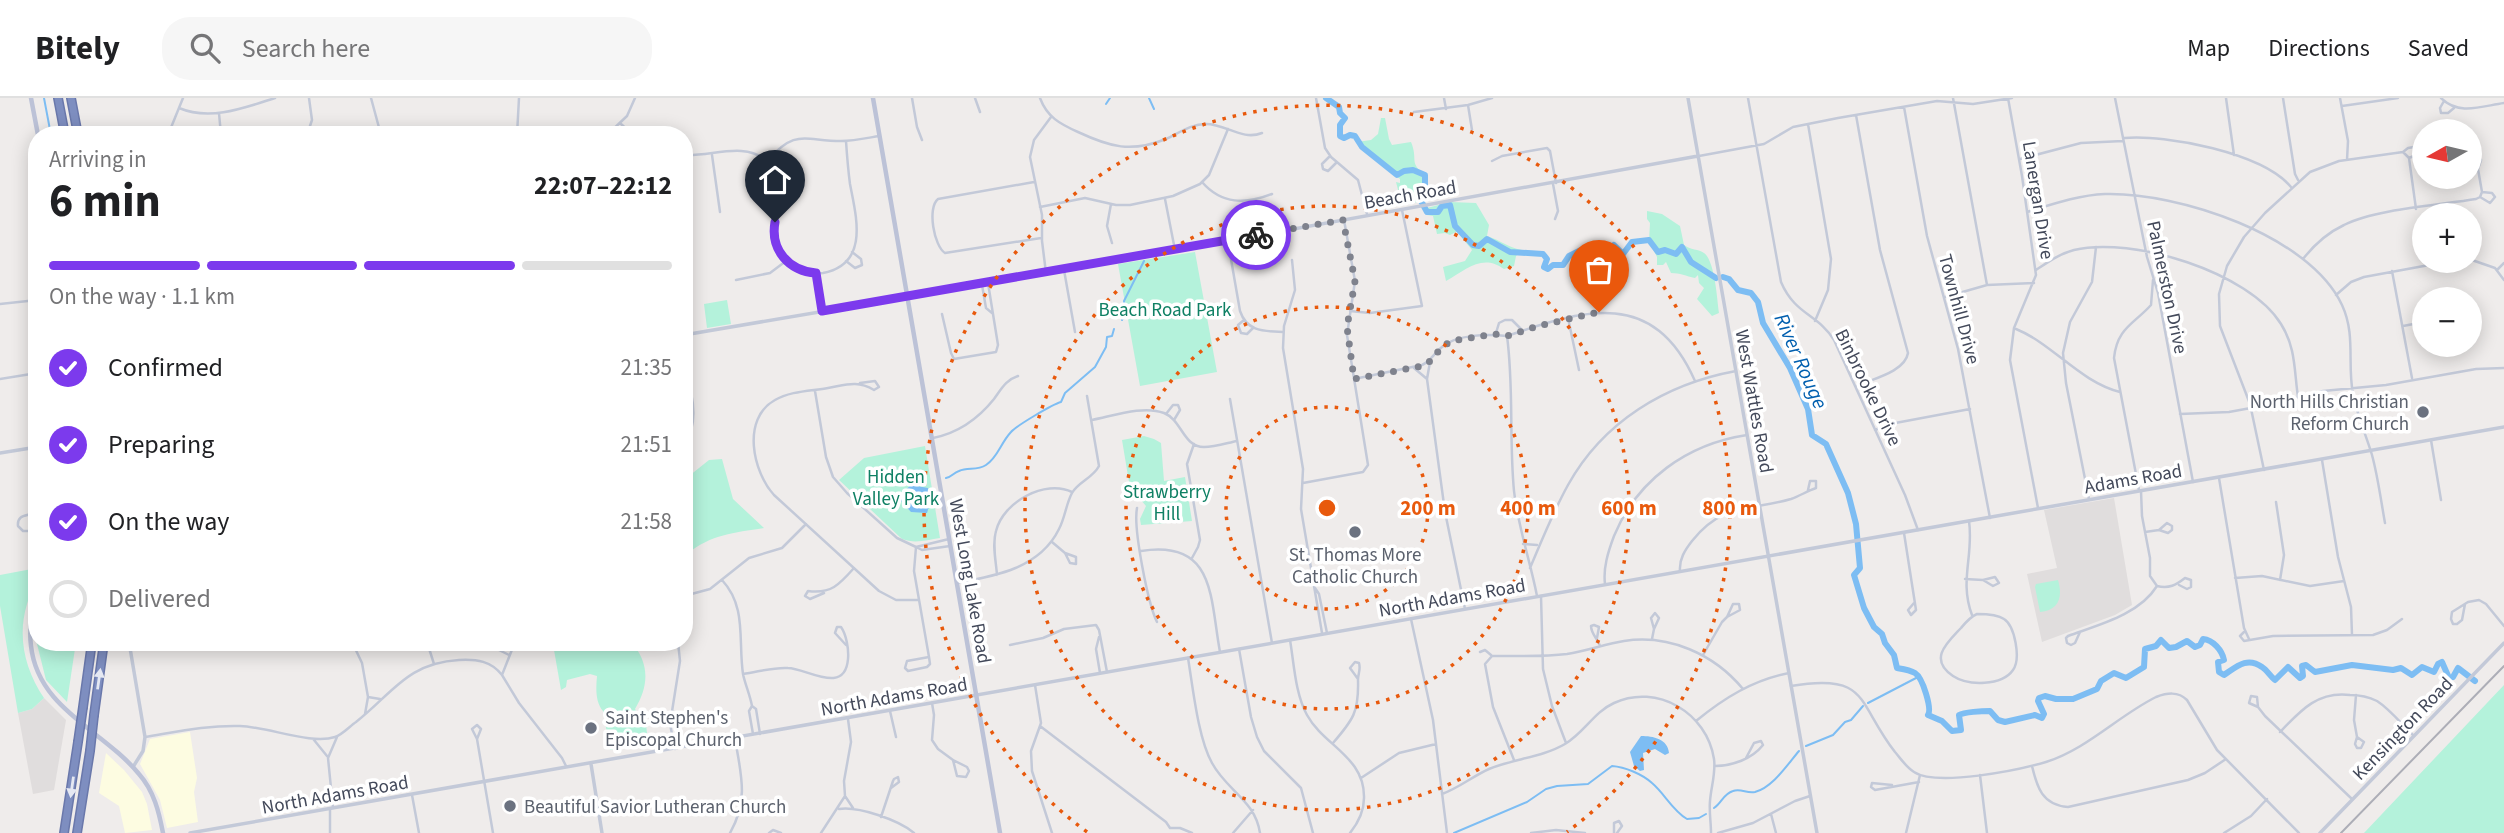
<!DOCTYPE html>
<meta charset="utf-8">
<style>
body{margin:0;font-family:"Source Sans 3",sans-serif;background:#f6f6f6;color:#202124;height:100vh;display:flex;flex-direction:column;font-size:26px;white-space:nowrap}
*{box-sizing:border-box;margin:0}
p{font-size:23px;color:#757577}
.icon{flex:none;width:38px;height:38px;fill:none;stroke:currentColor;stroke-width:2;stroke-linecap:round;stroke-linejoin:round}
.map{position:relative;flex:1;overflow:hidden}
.details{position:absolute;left:28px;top:28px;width:665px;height:525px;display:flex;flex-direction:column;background:#fff;border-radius:28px;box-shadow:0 4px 18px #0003}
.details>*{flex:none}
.needle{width:46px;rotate:262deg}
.controls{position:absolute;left:2412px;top:21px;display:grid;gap:14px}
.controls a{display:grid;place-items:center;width:70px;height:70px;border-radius:50%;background:#fff;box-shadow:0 4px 18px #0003;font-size:35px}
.pin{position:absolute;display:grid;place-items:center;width:60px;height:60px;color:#fff;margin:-72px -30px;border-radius:50% 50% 50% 0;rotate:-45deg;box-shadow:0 0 7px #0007}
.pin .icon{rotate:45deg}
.courier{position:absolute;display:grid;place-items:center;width:70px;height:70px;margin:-35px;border:5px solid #7c3aed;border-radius:50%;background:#fff;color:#222;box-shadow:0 2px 9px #0007}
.headline em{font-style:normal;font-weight:700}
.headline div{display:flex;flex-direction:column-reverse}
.headline{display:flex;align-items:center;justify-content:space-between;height:119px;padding:0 21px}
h1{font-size:46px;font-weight:700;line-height:52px}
.bar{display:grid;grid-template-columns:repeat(4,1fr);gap:10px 7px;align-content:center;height:84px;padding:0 21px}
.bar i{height:9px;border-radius:5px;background:#e0e0e0}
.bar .on{background:#7c3aed}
.bar p{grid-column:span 4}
ol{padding:0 21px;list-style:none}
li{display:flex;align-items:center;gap:21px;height:77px}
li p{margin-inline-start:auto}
li .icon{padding:7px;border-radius:50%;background:#7c3aed;color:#fff;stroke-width:4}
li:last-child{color:#757577}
li i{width:38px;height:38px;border:4px solid #e0e0e0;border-radius:50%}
header{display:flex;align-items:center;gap:42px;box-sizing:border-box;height:98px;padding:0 35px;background:#fff;border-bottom:2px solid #e0e0e0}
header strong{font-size:33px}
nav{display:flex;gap:38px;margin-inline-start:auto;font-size:24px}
.search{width:490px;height:63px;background:#f6f6f6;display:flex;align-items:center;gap:18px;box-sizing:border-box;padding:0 24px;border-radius:28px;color:#757577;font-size:26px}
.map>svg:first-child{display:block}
</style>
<header>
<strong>Bitely</strong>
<div class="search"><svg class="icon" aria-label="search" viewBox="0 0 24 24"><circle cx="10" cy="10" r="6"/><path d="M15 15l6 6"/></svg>Search here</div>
<nav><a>Map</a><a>Directions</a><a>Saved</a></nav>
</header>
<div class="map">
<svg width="2504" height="735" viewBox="0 0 2504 735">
<rect width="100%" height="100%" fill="#efeceb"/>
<!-- commercial -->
<path fill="#fdfce1" d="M190,634L197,680L194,694L198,724L167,730L160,702L140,666L150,641Z
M106,655L124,672L142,694L147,706L152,732L125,735L119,708L99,695Z"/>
<!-- education -->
<path fill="#e0dddd" d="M2114,400L2132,507L2115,517L2042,544L2027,476L2057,470L2044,412Z
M44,600L66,622L54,692L33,696L18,615L32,611Z"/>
<!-- green -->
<path fill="#b4f2db" d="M1381,20H1385L1389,41L1392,47L1411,44C1419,63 1407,65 1428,78L1426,88H1430L1433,101L1402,107L1396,84L1400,85V81L1359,49L1357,44L1371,42L1378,36Z
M1450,104L1476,105L1489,127L1487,138C1500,142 1509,150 1522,152L1516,158L1514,168L1504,171C1482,155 1466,172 1446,183L1443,169L1465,163L1472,152L1459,136L1460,132L1450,137L1445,135L1437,136L1433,118L1427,117L1423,111Z
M1647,113L1662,116L1680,128L1684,147C1690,152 1699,151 1704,155C1715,163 1717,201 1719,215L1712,218L1697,201L1704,190L1699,185L1698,177L1695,180C1686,178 1680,175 1671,175L1666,164L1663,167H1657V159L1649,143L1650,125L1647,121Z
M1195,154L1217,274L1140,288L1118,166Z
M727,202L731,226L707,230L704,206Z
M1144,338L1154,341L1161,345L1164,383L1185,379L1192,423L1141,427L1140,421L1146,408L1140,401L1132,402L1122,342Z
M925,348L940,440C927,442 915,446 902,441L839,382L864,360Z
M722,361L733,401L764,430C733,435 712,436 687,456L684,452V382L709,362Z
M37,470C37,484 31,493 27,506C17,539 25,572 44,600L32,611L18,615L0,508V477Z
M2058,482C2063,499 2059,512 2040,514L2035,489L2036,486Z
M37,535V544H76L67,604L46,582L36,542Z
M595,544H631C650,565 649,588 635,611L646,626L648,645L610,652L603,613C595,604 596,589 597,578L590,576L567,582L566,589L561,592L554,552Z
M2504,587V735H2364Z"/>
<!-- water -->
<path fill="#7dbdf3" d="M911,387L928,390L931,402L927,415L911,414L901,403L902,395Z
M1641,638C1653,638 1668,641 1669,655L1665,657L1655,651L1643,655L1644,672L1640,673L1634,668L1630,654Z"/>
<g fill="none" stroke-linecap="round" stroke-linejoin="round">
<!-- stream -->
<path stroke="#7dbdf3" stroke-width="2" d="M44,0L51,37
M1149,0L1154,11
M1106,6L1110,0
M1122,222L1125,215L1124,203L1144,163
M946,380C952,379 953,375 959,373C968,369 977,373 986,367C998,359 1000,346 1011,334C1016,328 1053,306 1061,304L1065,295L1095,269L1106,249L1107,239L1112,238L1114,231
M1868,605L1918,579
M1806,648L1833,637L1845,624L1851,622L1863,608
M1714,710C1722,705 1723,696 1733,693C1741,690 1747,696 1755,694C1773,689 1787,667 1799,653
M1454,735L1527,704L1546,691L1557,688L1588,686L1612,668C1625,669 1642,676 1652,685C1665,696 1672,712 1687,721L1699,720L1706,716"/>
<!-- river -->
<path stroke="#7dbdf3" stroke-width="6" d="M1326,0L1339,9L1340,15L1345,20L1340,27V38L1344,40L1350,37L1355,38L1362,49L1397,77L1404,73L1413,72L1425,77V96L1420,101L1427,114H1438L1442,108L1450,107L1455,128L1473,147L1479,148L1487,141L1510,154L1543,156L1547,161L1544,169L1548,171L1553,167H1563L1569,158L1585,150L1591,154H1608L1614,147L1623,156L1632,144L1649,142L1658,154L1665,152L1676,156L1682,149L1691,164L1716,180
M1723,179L1729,181L1738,192L1751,195L1758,204L1763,225L1790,270L1808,311L1812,337L1826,346L1848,395L1856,426L1860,470L1854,477L1864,510L1874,529L1882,536L1885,545L1894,557L1897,570C1903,571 1910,572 1915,575C1923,580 1932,611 1928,617L1942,623L1952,633L1961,632L1959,617C1964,614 1982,613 1990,613L1998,622L2005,624L2035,617L2042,620L2044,616L2038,603L2039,600L2045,598L2056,601H2073L2097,591L2101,583L2114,575L2126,580L2144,569L2145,551L2156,548L2161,542L2169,550L2176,549L2187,543L2195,549L2200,547L2203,541C2213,542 2222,552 2224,562L2218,564L2219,574L2224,577C2236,569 2247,558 2262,569C2267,572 2270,578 2275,582L2288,569L2300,580L2303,578L2302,568L2306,567L2315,574L2352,567L2393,572L2401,570L2412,577L2422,569L2434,574L2438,566L2442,564L2449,580L2453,579L2458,570L2475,583"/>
<!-- motorway casing -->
<g stroke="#6a78ab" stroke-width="10">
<path id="motorway" d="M58,0L65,37
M71,0L78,37
M83,609L92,544
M94,617L104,544
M64,735L78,644
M77,735L90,653"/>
</g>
<!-- minor -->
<path stroke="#c3c9d8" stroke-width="2.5" d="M371,0L381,37
M912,0L917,29L922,42
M975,0L980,14
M1040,0C1047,19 1060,26 1078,34C1110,49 1131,55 1166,41C1179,35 1191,26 1206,26C1226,26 1242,43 1262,35
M1316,0L1325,50L1331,59L1358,82L1367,116
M1444,0L1446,11
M1748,0L1781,184C1795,217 1818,216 1834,242L1905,397L1918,432
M1953,0L1987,187
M2008,0L2022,78L2036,177L2014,230L2010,262L2038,410
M2115,0L2147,159L2158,195L2193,384
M2226,0L2234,57
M2283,0L2295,76L2298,82
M2340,0L2348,43L2347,62
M2441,0C2459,18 2482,8 2504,5
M2444,3L2440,10L2441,15H2448L2454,10
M1468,7L1472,32
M2342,8L2398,0
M1904,9L1927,138L1958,251L1990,420
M179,10C210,23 244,10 275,0
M1414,14L1468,7L1492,0
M219,15L221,37
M1856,17L1880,152L1908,255C1905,274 1872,281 1857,288
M621,26L633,37
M1808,26L1831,161L1828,192L1815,223
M168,37L183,0
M307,37L312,22L309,0
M517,37L519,0
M607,37L627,18L635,0
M2124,40C2166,36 2263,55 2291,89
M2403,54L2409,60L2416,111
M684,57C711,59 744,43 767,63C801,91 757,130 784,161C794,172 809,177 823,175C870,166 856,118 850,86C848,71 847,58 846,43
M712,57L720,114
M1330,58L1322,66L1323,71L1328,73L1336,65
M1699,58L1764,46L1793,29L1838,20L1937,3L1973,6L2012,0
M2020,61L2081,45L2123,43
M767,63C796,30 804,43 841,43C854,43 867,40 879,38
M1492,63L1502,58L1547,50L1550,53L1556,85
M2478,71L2472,62L2476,57L2481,62L2478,71L2482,94L2492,95L2495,99L2490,105L2480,99
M1034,84L938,101C927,110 934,148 945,155L1041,140
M1202,84C1222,107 1246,106 1272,96
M1553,86L1558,113L1555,121
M1165,101L1175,152
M1111,106L1107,128L1112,145
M2435,108L2437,117
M1040,109L1085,100L1116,107H1130L1173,98L1200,86L1209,77L1228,31
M2027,114C2053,106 2079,97 2105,96C2178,94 2309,137 2342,207C2356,237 2347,266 2353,296C2357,317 2366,337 2372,357C2378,379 2381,403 2385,425
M1228,144L1240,213C1247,234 1264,233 1283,234
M2303,161C2314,147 2327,135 2344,127C2375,111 2440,107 2476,101L2480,99L2482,94
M2469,161L2495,170L2504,182
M1292,162L1295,192L1284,228L1283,250L1303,371L1301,411L1322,535
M846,163L855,170L862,167L861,161L852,154
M1064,172L1075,234
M2036,172C2048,164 2059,156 2074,152C2132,138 2249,174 2281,226C2296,250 2294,272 2298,299
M2497,172L2504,165
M2392,173L2412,280
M816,175L822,213
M1046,175L1042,143V117L1030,59L1034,42L1051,19
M736,182L770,175L786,163
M982,187L986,210L992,215
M2336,197L2351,184L2364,179L2451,163
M1945,199L1987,187L2034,185
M0,206L37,202
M1350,213L1370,215L1422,208L1402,112
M942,216L951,255L954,261L996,254L998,247L988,185
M1568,220L1579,272
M1244,222L1238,227L1241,235L1247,236L1253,230
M2403,228L2424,224
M2016,231C2053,246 2080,284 2120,294
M1496,235L1499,225L1505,222H1512L1522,232
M1507,238C1514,290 1509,341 1514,393C1518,429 1530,462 1537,498
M1507,238C1585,211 1654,190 1695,283
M1414,270L1427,281L1445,414L1465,511
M684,271C693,295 700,325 684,347
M0,281L37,275
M1354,281L1422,267C1431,263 1434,255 1442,249C1457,236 1488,236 1507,238
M1427,281L1430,264
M860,285L875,283L879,289L874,292C857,282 846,287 828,290C811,293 790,293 775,302C741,321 753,374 774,397L879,493L896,502H919
M815,293L826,359L833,379L847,395L897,440L916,449L914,473L929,559
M1230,301L1272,545
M1166,316L1173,307H1178L1180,312L1174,322
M2180,316L2229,314L2267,307L2323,293L2386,287L2476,271L2504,270
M1092,322C1113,318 1143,307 1164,315C1182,322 1183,349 1204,349C1215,349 1227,345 1237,343
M1875,332L1890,326L1970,311
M933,340C958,335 978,321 994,301C1002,290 1006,282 1018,278
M2431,342L2441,402
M2322,362L2338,459L2351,509L2352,537
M2264,372L2250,306L2220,228L2219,196L2227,168L2244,139L2265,115L2310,74L2339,63L2403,54L2408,50L2414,49L2416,57L2409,60
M2219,380L2244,530L2249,541
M1303,385L1363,374L1368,367L1347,237L1355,183L1344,122
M2139,392L2114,260C2117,230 2134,226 2151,207L2153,182
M2141,393L2142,418L2150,460V478L2157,488C2169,491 2176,487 2185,480L2191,482V489L2187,491L2179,487
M2089,401L2066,285L2063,255L2070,224L2092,184L2096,149
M2276,404L2284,457L2280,482
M1137,410C1133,430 1148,506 1157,524
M31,416L33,429L29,433H23L18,428C17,418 24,418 31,416L37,408
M1969,423C1974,457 1959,483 1972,517
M2145,434L2159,432L2168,435L2172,432V428L2167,425L2159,432
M1904,435L1916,512L1911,517L1908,512L1914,505
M949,441L916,449L922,452L950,448
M1052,444L1065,455L1070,465L1076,466V459L1065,455
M1523,446L1537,447
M1141,453C1216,441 1210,501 1220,554
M1192,460L1198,449L1200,442L1187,366L1194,346
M1530,470C1542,442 1553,414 1568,387C1603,324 1665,286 1736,273
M1680,473C1679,461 1685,452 1692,443C1723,404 1750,413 1791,401C1800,398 1807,393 1816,390V383H1810L1808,392
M997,477C996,463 992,447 996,433C1003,404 1045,381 1072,394
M2235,480L2262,478L2310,488L2344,483
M1965,481L1983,482L1993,488L1999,485L1995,479L1983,482
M722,482C747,509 738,542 743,576C745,586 750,597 752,608
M957,485C996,478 1040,470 1059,431C1065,420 1066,406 1072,395C1078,384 1093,380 1099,368L1087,298
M1605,486C1603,470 1608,454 1614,438C1637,382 1687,346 1747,337
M1315,490L1319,496L1327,535
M824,495L810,501L805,498L808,493C831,496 839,487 854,470
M684,498L710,491L749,460L782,450L806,426
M1541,498L1543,571L1552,608L1566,645
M2465,506L2462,522L2457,526H2453L2451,521L2452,514L2468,504L2479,502L2486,506L2504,528
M1977,516C1985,516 1997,516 2004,521C2015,528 2021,561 2013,572C2002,588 1968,588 1953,578C1928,561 1947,545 1961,530C1966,524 1970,519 1977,516Z
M1411,521L1433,622L1447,735
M2080,534L2075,545L2071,547L2067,545L2066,540L2068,538C2098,527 2139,517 2157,488
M2244,534L2240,538L2244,543L2273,538L2373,537L2387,532L2402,521
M1099,539L1096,551L1100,575
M1597,540L1599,529L1594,527L1591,528C1591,536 1598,541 1600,548
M1652,541L1654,531L1659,520L1655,515L1651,520L1654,531
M1290,542C1294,565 1295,595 1307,617C1324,648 1365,659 1364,700C1364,713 1358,725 1350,735
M352,544L362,565L368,599L380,601
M427,544L434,566
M495,544L499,552L509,557
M515,544L502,577L519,605L562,660L566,668
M1010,547L1043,540L1064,531L1096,527L1099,532L1107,574
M1239,551L1251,619L1257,639L1264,653L1301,690L1313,735
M1480,554L1485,552L1491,557
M1703,557L1722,524L1727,519L1740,512L1739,506H1733L1727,519
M929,559L930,566L927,569L908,573L905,570L907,563Z
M1188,560C1193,590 1198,640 1212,665C1227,693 1255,702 1260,735
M743,576C758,574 773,569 788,570C806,570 845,598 848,561C849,551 846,536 841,529H837L835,535L846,547
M1035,587L1041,625L1031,653L1032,673L1052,735
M1791,588C1870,575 1856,604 1895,654C1901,661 1906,669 1914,674C1937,689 2019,672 2046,664C2087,651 2118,618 2156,599C2167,595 2178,593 2187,602L2217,652L2299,735
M2356,597L2354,622L2357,639L2355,646L2357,650H2361L2364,644L2357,639
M932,605L934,617L932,642L938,651L953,662L957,678L966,679L969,673L967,669L953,662
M2258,609L2249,605L2251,598L2257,599L2258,609L2265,618L2352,701
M890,613L896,639
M365,616L368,599
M672,619L677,625L681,649
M1696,623C1724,600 1753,582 1789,575
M1040,628L1166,724L1170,730H1180L1192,735
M2280,634C2301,612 2318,593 2350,597C2360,597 2369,599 2377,603C2391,612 2402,627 2414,638
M753,636L749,613L752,608L756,611L760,636
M145,639C176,634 208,627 240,628C269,629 311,647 335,639C342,637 350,628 356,624C393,595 407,565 459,562C477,561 491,563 502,577
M477,641L472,631L477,627L481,631L477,641L493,735
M314,642L327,658
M1333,645C1353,622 1359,614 1358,582C1358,575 1361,572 1359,565L1355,564L1350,570L1358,581
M675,651L670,626L680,563L678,544
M1514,662L1493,609L1485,566L1492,558C1517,558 1542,559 1567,556C1587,553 1605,546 1624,543C1669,536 1714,556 1743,591
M1715,668C1732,668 1752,661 1763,647L1761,643L1754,645L1746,660
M2032,668C2037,689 2042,707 2068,709L2188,682L2205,675L2226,661
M1980,677L1987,735
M1361,680L1399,655L1436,646
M1892,687L1872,685L1871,689L1875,692L1919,684
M1442,696C1459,690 1473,678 1489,671C1513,661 1543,659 1565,646C1584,635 1594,614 1614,605C1657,585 1707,615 1714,661C1716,675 1711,689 1710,703C1709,714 1711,724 1711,735
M412,697L419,735
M845,698L853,710
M333,710L328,660L337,639
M330,711V735
M839,711C858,708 899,722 914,735
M1771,716L1776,735
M881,719L893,683L894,681L898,679L899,684L891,690
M730,735C749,702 741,676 735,641
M769,735L773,732L781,735
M821,735L845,698L844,683L851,644L848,621
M1233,735L1253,712
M1531,735L1556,732L1585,735
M1614,735V725L1619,723L1622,728L1617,735
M1718,735L1753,725L1795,703L1810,698
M1906,735L1920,677
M2224,735L2251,718L2267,701"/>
<!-- tertiary -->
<path stroke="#c3c9d8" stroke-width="3.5" d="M1688,0L1817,735
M684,237L1072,171L1698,58
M0,355L37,349
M129,544L145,639L143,653L133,669
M591,666L602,735
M190,735L2504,329
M2320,735L2504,545"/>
<!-- secondary -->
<path stroke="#bcc2d7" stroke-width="4.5" d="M31,0L38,37
M873,0L1000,735
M37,500C31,516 29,532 31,548C38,611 103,632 139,676C154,693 159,714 163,735"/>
<!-- motorway -->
<use href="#motorway" stroke="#7e8ec0" stroke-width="7"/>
<!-- rail -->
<path stroke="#adaeb7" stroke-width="2" d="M2341,735L2504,568"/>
<!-- motorway-bridge casing -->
<g stroke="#6a78ab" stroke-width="10" stroke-linecap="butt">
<path id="motorway-bridge" d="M78,644L83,609
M90,653L94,617"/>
</g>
<!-- motorway-bridge -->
<use href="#motorway-bridge" stroke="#7e8ec0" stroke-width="7"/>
</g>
<!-- one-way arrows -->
<defs><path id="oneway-solid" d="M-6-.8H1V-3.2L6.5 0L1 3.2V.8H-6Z" transform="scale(1.75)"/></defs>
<g fill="#e5e8f2">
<use href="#oneway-solid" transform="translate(99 581) rotate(-82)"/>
<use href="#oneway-solid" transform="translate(72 689) rotate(98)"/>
</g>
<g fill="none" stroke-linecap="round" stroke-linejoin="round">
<!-- done -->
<path stroke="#7f828d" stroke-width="7" stroke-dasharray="0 12.6" d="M1256,137L1343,122L1355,183L1347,229L1354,281L1422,268L1429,264L1443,248L1452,243L1494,236L1507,238L1538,228L1599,214"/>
<!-- route -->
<path stroke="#7c3aed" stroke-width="9" d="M775,124C770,152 789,173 816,175L822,213L1256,137"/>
</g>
<!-- distance rings -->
<g fill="none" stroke="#e8590c" stroke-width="3.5" stroke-dasharray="3.5 7">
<circle cx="1327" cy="410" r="101"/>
<circle cx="1327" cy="410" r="201"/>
<circle cx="1327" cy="410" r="302"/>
<path d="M1087 734A403 403 0 1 1 1567 734"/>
</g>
<!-- markers -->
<g fill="#6b7280" stroke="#fff" stroke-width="2.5">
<circle cx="2423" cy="314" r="7"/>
<circle cx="1355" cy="434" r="7"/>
<circle cx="591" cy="630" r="7"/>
<circle cx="510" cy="708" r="7"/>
</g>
<g text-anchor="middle" stroke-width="7" stroke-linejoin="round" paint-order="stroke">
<!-- street labels -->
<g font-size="19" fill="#43495a" stroke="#fff">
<text transform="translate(1410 96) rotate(-10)" y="7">Beach Road</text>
<text transform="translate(2039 102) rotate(81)" y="7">Lanergan Drive</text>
<text transform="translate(2168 189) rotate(78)" y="7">Palmerston Drive</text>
<text transform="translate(1960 211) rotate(75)" y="7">Townhill Drive</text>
<text transform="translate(1869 289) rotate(64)" y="7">Binbrooke Drive</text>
<text transform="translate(1755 303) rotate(80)" y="7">West Wattles Road</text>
<text transform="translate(2133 380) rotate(-10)" y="7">Adams Road</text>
<text transform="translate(971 483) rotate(80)" y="7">West Long Lake Road</text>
<text transform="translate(1452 499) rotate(-10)" y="7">North Adams Road</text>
<text transform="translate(894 598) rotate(-10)" y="7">North Adams Road</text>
<text transform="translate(2402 630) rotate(-46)" y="7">Kensington Road</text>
<text transform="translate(335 696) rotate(-10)" y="7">North Adams Road</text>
</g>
<!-- park labels -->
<g font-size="19" fill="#0f8064" stroke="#fff">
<text x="1165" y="218">Beach Road Park</text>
<text x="896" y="385">Hidden<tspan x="896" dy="22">Valley Park</tspan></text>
<text x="1167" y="400">Strawberry<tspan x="1167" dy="22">Hill</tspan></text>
</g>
<!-- worship labels -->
<g font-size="19" fill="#5b616d" stroke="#fff" text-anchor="start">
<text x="2409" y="310" text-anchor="end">North Hills Christian<tspan x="2409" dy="22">Reform Church</tspan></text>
<text x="1355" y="463" text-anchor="middle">St. Thomas More<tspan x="1355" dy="22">Catholic Church</tspan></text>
<text x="605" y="626">Saint Stephen's<tspan x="605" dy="22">Episcopal Church</tspan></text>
<text x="524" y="715">Beautiful Savior Lutheran Church</text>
</g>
<!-- water labels -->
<g font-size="21" font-style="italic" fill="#015faf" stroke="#fff">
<text transform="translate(1801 263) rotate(66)" y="7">River Rouge</text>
</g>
</g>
<circle cx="1327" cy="410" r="10" fill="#e8590c" stroke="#fff" stroke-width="3.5"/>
<g font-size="21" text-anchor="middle" font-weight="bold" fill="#e8590c" stroke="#fff" stroke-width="7" stroke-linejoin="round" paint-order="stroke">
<text x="1428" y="417">200 m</text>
<text x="1528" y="417">400 m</text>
<text x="1629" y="417">600 m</text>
<text x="1730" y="417">800 m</text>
</g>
</svg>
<div class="controls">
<a><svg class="needle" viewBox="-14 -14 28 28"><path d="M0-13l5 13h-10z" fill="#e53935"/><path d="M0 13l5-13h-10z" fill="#757577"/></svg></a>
<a>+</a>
<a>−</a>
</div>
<div class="pin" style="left:1599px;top:214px;background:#ea580c"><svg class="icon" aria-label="bag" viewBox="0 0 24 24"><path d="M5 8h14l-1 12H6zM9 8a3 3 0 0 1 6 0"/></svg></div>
<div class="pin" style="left:775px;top:124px;background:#1f2937"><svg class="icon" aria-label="home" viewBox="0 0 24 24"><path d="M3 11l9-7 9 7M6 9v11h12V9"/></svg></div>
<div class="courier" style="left:1256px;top:137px"><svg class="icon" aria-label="bike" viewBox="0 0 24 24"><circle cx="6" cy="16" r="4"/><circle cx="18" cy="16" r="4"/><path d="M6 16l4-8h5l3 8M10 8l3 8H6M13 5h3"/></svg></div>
<section class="details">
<div class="headline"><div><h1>6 min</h1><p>Arriving in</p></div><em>22:07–22:12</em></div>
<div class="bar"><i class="on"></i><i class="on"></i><i class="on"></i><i></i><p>On the way · 1.1 km</p></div>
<ol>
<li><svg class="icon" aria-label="check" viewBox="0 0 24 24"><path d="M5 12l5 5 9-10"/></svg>Confirmed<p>21:35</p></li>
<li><svg class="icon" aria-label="check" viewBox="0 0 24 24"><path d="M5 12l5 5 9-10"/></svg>Preparing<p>21:51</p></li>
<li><svg class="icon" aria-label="check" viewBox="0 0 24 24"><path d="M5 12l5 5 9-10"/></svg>On the way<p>21:58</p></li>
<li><i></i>Delivered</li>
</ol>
</section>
</div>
